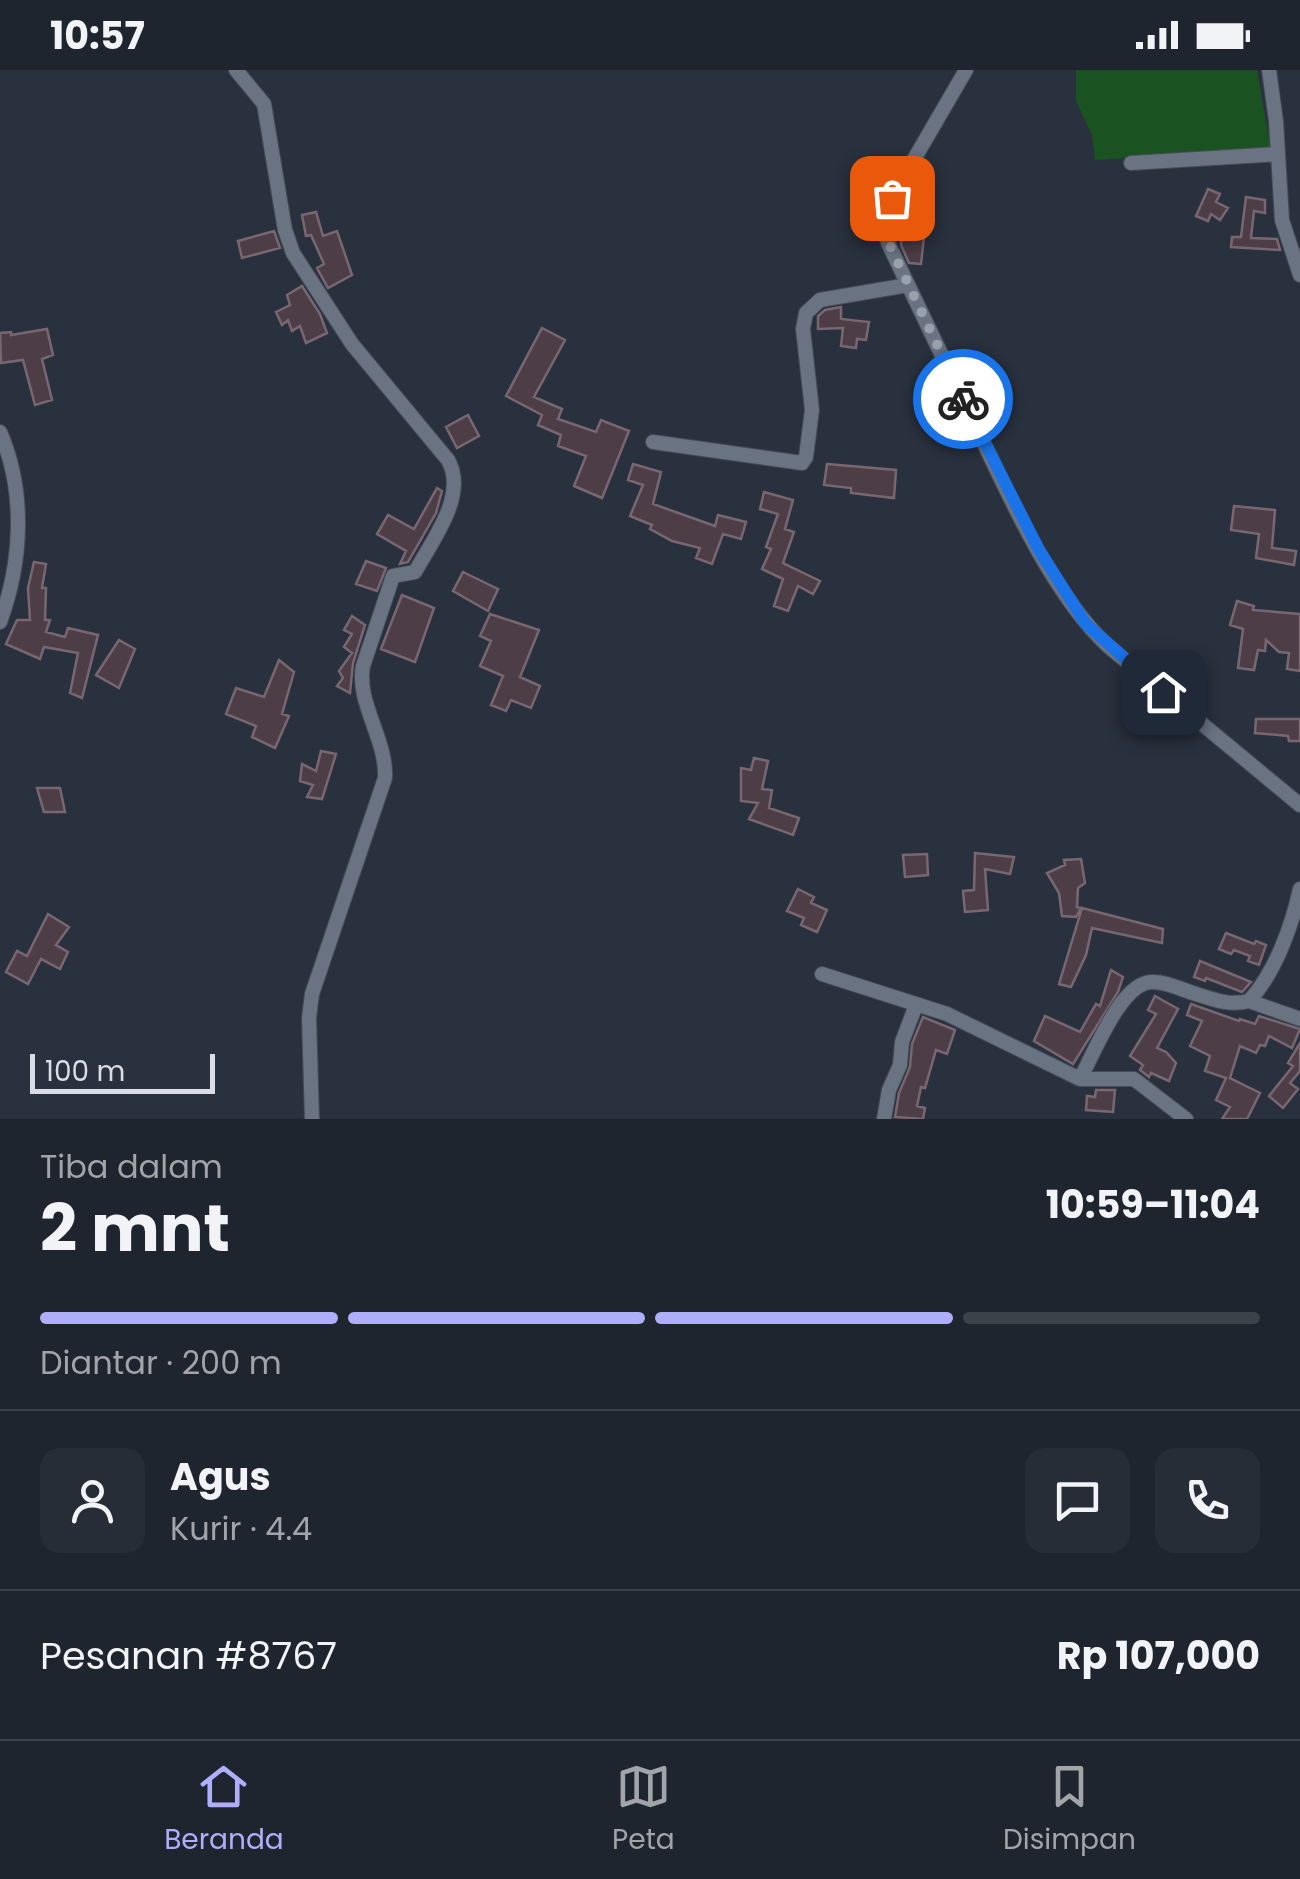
<!DOCTYPE html>
<html lang="id">
<meta charset="utf-8">
<style>
body{margin:0;font-family:Poppins,sans-serif;background:#272d36;color:#f1f3f6;height:100vh;display:flex;flex-direction:column;font-size:38px;white-space:nowrap}
*{box-sizing:border-box;margin:0}
p{font-size:32px;color:#a1a5aa}
.icon{flex:none;width:55px;height:55px;fill:none;stroke:currentColor;stroke-width:2;stroke-linecap:round;stroke-linejoin:round}
.map{position:relative;height:1049px;overflow:hidden}
.details{display:flex;flex-direction:column;background:#1f252e;flex:1}
.details>*{flex:none}
.scale{position:absolute;left:30px;bottom:25px;width:185px;box-sizing:border-box;padding-left:10px;border:5px solid #d8dde6;border-top:0;font-size:28px;line-height:35px;white-space:nowrap;color:#d8dde6;-webkit-text-stroke:8px #29313e;paint-order:stroke}
.pin{position:absolute;display:grid;place-items:center;width:85px;height:85px;color:#fff;margin:-42px;border-radius:20px;box-shadow:0 5px 15px #0006}
.courier{position:absolute;display:grid;place-items:center;width:100px;height:100px;margin:-50px;border:8px solid #1a73e8;border-radius:50%;background:#fff;color:#222;box-shadow:0 2px 12px #0007}
.headline em{font-style:normal;font-weight:700}
.headline div{display:flex;flex-direction:column-reverse}
.headline{display:flex;align-items:center;justify-content:space-between;height:170px;padding:0 40px}
h1{font-size:65px;font-weight:700;line-height:75px}
.bar{display:grid;grid-template-columns:repeat(4,1fr);gap:15px 10px;align-content:center;height:120px;padding:0 40px}
.bar i{height:12px;border-radius:8px;background:#3c424a}
.bar .current{background:#afaefa}
.bar p{grid-column:span 4}
.line{display:flex;align-items:center;gap:25px;padding:0 40px;border-top:2px solid #3c424a}
.line div{flex:1}
.round{display:grid;place-items:center;flex:none;width:105px;height:105px;border-radius:20px;background:#272d36}
.status{display:flex;justify-content:space-between;align-items:center;height:70px;padding:0 50px;background:#1f252e;direction:ltr}
.status svg{height:28px;fill:currentColor}
.tab-bar{display:flex;justify-content:space-around;align-items:center;height:140px;border-top:2px solid #3c424a;background:#1f252e;font-size:28px;color:#a1a5aa}
.tab-bar a{display:grid;justify-items:center;gap:5px}
.tab-bar .current{color:#afaefa}
.map>svg:first-child{display:block}
</style>
<div class="status"><b>10:57</b><svg viewBox="0 0 49 12"><path d="M0 12V9h3v3zM5 12V6h3v6zM10 12V3h3v9zM15 12V0h3v12zM26 1h20v11H26zM47 4h2v5h-2z"/></svg></div>
<div class="map">
<svg width="1300" height="1049" viewBox="0 0 1300 1049">
<rect width="100%" height="100%" fill="#29313e"/>
<!-- green -->
<path fill="#1b5221" d="M1076,0H1257L1271,79L1095,90L1092,65L1076,31Z"/>
<!-- building -->
<path fill="#4d3d46" stroke="#786770" stroke-width="2.5" d="M1208,119L1220,124L1216,132L1228,138L1220,150L1211,144L1208,151L1196,146Z
M1246,127L1265,130V143L1254,141L1251,168L1277,169L1280,180L1231,177L1232,167H1241Z
M900,134L912,137L909,147L926,149L921,194L909,193L901,175L903,154L894,152L892,148Z
M316,142L323,166L337,161L352,205L328,218L317,198L324,194L311,165L306,166L302,145Z
M274,161L280,178L242,188L238,171Z
M302,216L320,244L327,263L306,273L300,256L292,261L288,250L282,255L276,242L290,235L287,225Z
M841,237V249L869,252L866,270L857,269L856,278L841,276L843,258L818,259V246L825,240Z
M542,258L565,270L534,327L562,339L558,349L596,362L601,350L629,361L602,428L574,416L586,386L558,376L561,365L538,355L542,345L506,326Z
M47,259L53,285L42,289L52,330L35,335L23,290L1,293L0,263L11,262V265Z
M468,345L479,366L457,378L446,357Z
M633,394L661,402L653,434L715,456L718,445L746,452L741,469L723,464L712,494L696,488L700,478L672,471L650,459L652,455L630,446L643,415L628,410Z
M827,394L896,400L894,428L851,423V418L824,415Z
M437,418L442,421L436,443L408,492L400,494L406,481L377,464L388,445L414,459Z
M764,422L793,430L785,459L794,462L783,493L820,511L813,524L798,516L788,541L774,536L783,509L762,499L771,479L766,477L778,444L760,439Z
M1234,436L1275,440L1272,478L1296,481L1294,495L1256,488L1259,464L1231,460Z
M366,491L386,498L377,521L356,514Z
M34,492L46,494L42,518H46L45,550H50L46,562L65,567L68,558L98,565L82,628L70,623L78,583L44,577L40,589L6,574L17,550H30L28,518Z
M463,502L498,519L488,541L453,521Z
M402,525L434,538L415,592L381,579Z
M1237,531L1254,536L1253,540L1300,544V601L1287,599L1289,583L1279,582L1266,570L1265,581L1258,580L1254,600L1238,598L1243,559L1230,555Z
M490,544L539,560L520,607L540,616L531,638L511,630L506,641L491,635L503,606L480,596L491,571L480,566Z
M352,546L365,555L353,593L350,623L337,616L343,608L339,601L352,583L344,577L352,564L344,560Z
M119,570L135,579L119,618L96,605Z
M279,590L294,602L282,644L289,646L275,678L252,667L256,656L226,644L236,618L264,627Z
M1256,649H1300V671H1289L1288,666L1255,663Z
M321,681L336,684L322,729L307,727L313,715L300,711L302,694L316,701Z
M754,688L768,691L762,719L772,720L769,738L799,748L793,765L749,749L758,733L741,731V698L751,700Z
M37,718H60L65,742H44Z
M975,783L1014,787L1010,804L985,799L988,840L965,842L963,821L974,820Z
M927,784L928,805L905,807L903,785Z
M1081,789L1085,813L1078,818L1077,837L1081,838L1076,847L1062,846L1059,823L1047,803L1065,795L1064,790Z
M798,819L814,827L811,833L827,840L817,862L801,855L804,848L787,841Z
M1082,838L1163,859L1162,873L1092,858L1086,885L1071,917L1059,914Z
M48,844L69,857L56,875L68,882L60,899L41,889L28,914L6,902L17,881L27,886Z
M1226,863L1254,874L1256,871L1266,875L1259,895L1248,891L1250,886L1234,880L1231,884L1219,879Z
M1200,891L1246,910L1251,912L1242,922L1206,908L1205,911L1194,907Z
M1111,900L1123,907L1118,922L1073,994L1034,971L1045,946L1080,962L1096,934L1100,936Z
M1155,926L1178,939L1157,978L1166,982L1176,993L1169,1011L1151,1003L1149,1007L1140,1000L1143,995L1130,986L1156,944L1148,940Z
M1191,934L1239,951L1240,949L1255,954L1259,946L1300,959L1292,978L1269,966L1265,976L1260,975L1256,983L1240,976L1230,1008L1260,1023L1247,1049H1222L1230,1037L1216,1030L1226,1008L1205,1001L1210,986L1190,976L1202,951L1187,945Z
M923,947L955,960L947,984L936,980L925,1018L921,1017L917,1036L925,1038L923,1049L895,1047L899,1023L910,997L912,974Z
M1300,973V1001L1290,1013L1298,1019L1283,1038L1269,1026L1293,996L1288,993Z
M1096,1020H1115L1113,1042L1086,1040L1087,1026L1095,1027Z"/>
<g fill="none" stroke-linecap="round" stroke-linejoin="round">
<!-- street casing -->
<g stroke="#454c57" stroke-width="16">
<path id="street" d="M236,0L264,34L285,160L293,183L352,274L448,390C468,425 432,471 415,502L393,506L363,596C356,633 387,669 385,708L312,924L309,948L312,1049
M966,0L881,146L888,173C919,238 950,303 981,367C1012,433 1055,527 1108,576L1300,735
M1269,0L1276,51L1282,150L1300,205
M1131,93L1278,84
M0,362C26,422 22,492 0,552
M653,372L802,393L806,387L812,340L803,259L806,243L820,230L908,215
M822,904L947,944L1080,1009H1134L1186,1049
M1249,931L1300,949
M1080,1009C1094,984 1120,914 1151,912C1166,911 1182,920 1196,924C1214,930 1230,936 1249,931C1275,903 1292,856 1300,819
M884,1049L889,1020L900,995L902,972L916,935"/>
</g>
<!-- street -->
<use href="#street" stroke="#697382" stroke-width="14"/>
</g>
<g fill="none" stroke-linecap="round" stroke-linejoin="round">
<!-- done -->
<path stroke="#9ba1ab" stroke-width="10" stroke-dasharray="0 18" d="M892,128L881,146L884,163L963,329"/>
<!-- route -->
<path stroke="#1a73e8" stroke-width="12" d="M963,329L1039,480L1086,554L1163,622"/>
</g>
</svg>
<div class="scale">100 m</div>
<div class="pin" style="left:892px;top:128px;background:#ea580c"><svg class="icon" aria-label="bag" viewBox="0 0 24 24"><path d="M5 8h14l-1 12H6zM9 8a3 3 0 0 1 6 0"/></svg></div>
<div class="pin" style="left:1163px;top:622px;background:#1f2937"><svg class="icon" aria-label="home" viewBox="0 0 24 24"><path d="M3 11l9-7 9 7M6 9v11h12V9"/></svg></div>
<div class="courier" style="left:963px;top:329px"><svg class="icon" aria-label="bike" viewBox="0 0 24 24"><circle cx="6" cy="16" r="4"/><circle cx="18" cy="16" r="4"/><path d="M6 16l4-8h5l3 8M10 8l3 8H6M13 5h3"/></svg></div>
</div>
<section class="details">
<div class="headline"><div><h1>2 mnt</h1><p>Tiba dalam</p></div><em>10:59–11:04</em></div>
<div class="bar"><i class="current"></i><i class="current"></i><i class="current"></i><i></i><p>Diantar · 200 m</p></div>
<div class="line" style="height:180px"><a class="round"><svg class="icon" aria-label="person" viewBox="0 0 24 24"><circle cx="12" cy="8" r="4"/><path d="M4 21q1-7 8-7t8 7"/></svg></a><div><b>Agus</b><p>Kurir · 4.4</p></div><a class="round"><svg class="icon" aria-label="chat" viewBox="0 0 24 24"><path d="M4 5h16v11H9l-5 4z"/></svg></a><a class="round"><svg class="icon" aria-label="phone" viewBox="0 0 24 24"><path d="M5 4h4l2 5-3 2q2 4 5 5l2-3 5 2v4C11 20 4 13 5 4z"/></svg></a></div>
<div class="line" style="height:130px"><div>Pesanan #8767</div><b>Rp 107,000</b></div>
</section>
<nav class="tab-bar">
<a class="current"><svg class="icon" aria-label="home" viewBox="0 0 24 24"><path d="M3 11l9-7 9 7M6 9v11h12V9"/></svg>Beranda</a>
<a><svg class="icon" aria-label="map" viewBox="0 0 24 24"><path d="M3 6l6-2 6 2 6-2v14l-6 2-6-2-6 2zM9 4v14M15 6v14"/></svg>Peta</a>
<a><svg class="icon" aria-label="saved" viewBox="0 0 24 24"><path d="M7 4h10v16l-5-4-5 4z"/></svg>Disimpan</a>
</nav>
